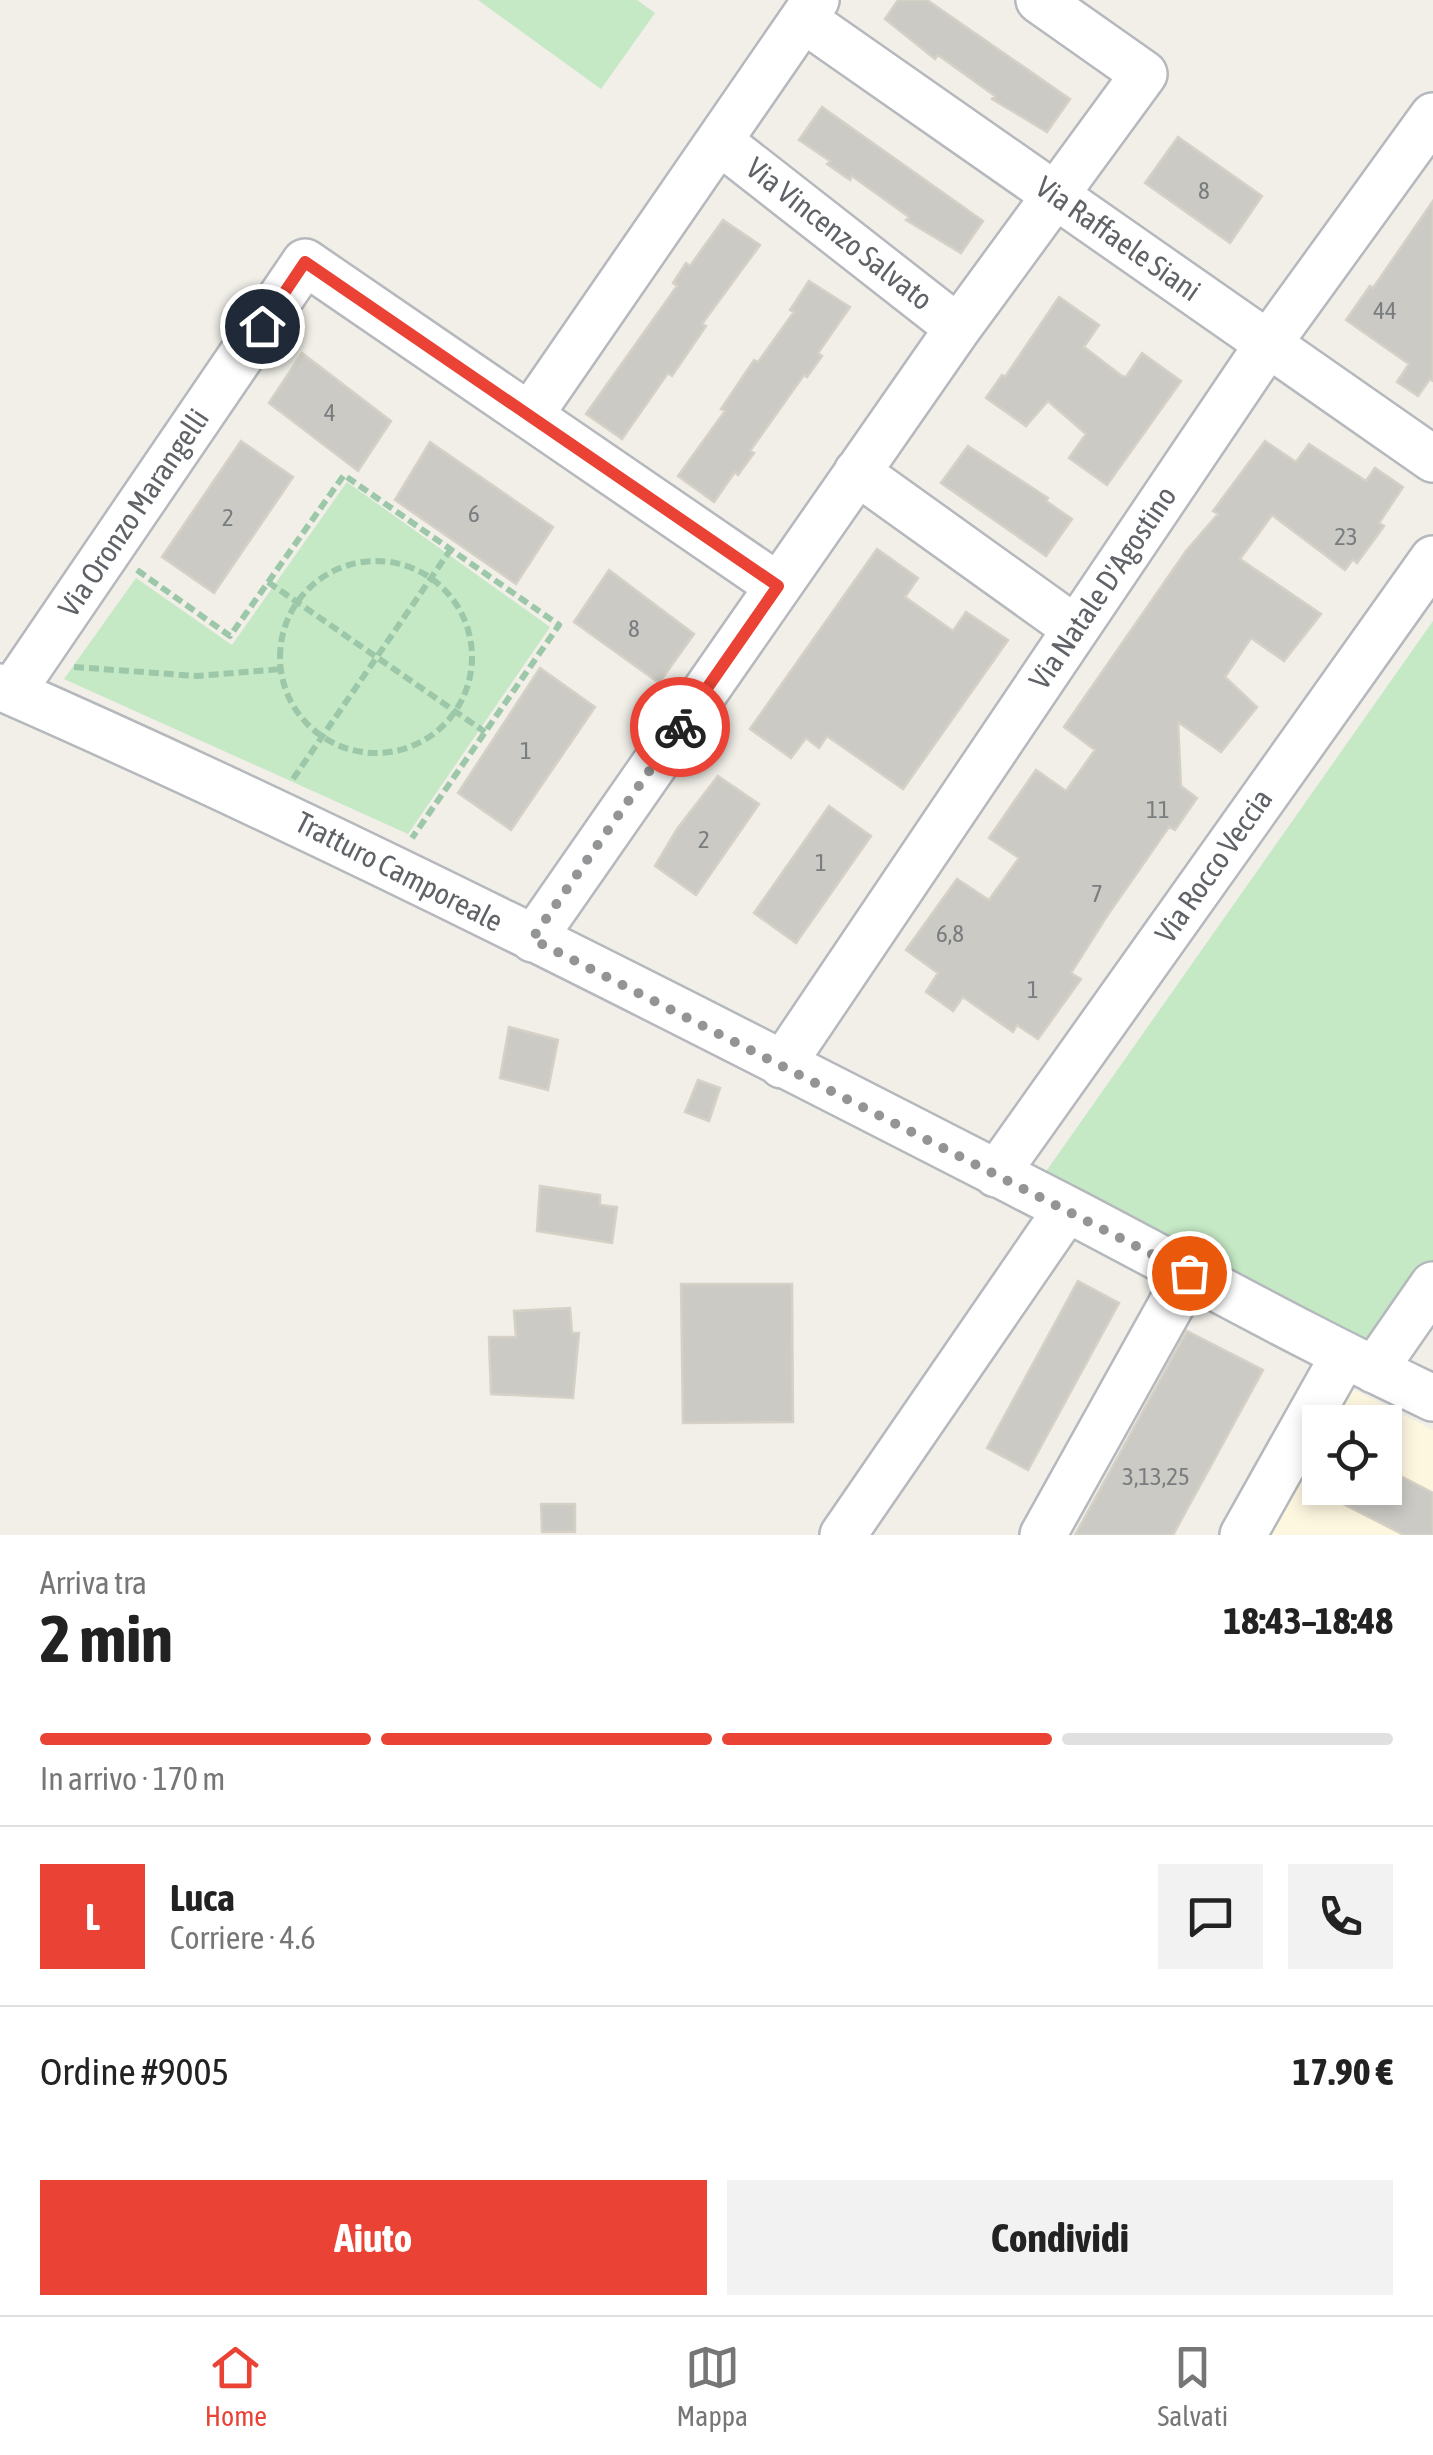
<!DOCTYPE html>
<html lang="it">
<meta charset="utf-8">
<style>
body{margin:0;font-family:"Asap Condensed",sans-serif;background:#f2f2f2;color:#222;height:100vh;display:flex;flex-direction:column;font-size:38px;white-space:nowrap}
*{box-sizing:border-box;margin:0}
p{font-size:32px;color:#767676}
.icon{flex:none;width:55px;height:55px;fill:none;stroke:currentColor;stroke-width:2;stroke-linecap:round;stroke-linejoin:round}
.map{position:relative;height:1535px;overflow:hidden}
.details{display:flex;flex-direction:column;background:#fff;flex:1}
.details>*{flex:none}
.fabs{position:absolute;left:1302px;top:1405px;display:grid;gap:20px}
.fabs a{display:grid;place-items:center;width:100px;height:100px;border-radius:0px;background:#fff;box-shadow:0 5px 15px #0003;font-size:50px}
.pin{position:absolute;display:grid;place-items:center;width:85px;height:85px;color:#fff;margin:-42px;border:5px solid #fff;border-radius:50%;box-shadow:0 2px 10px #0007}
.courier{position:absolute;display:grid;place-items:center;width:100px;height:100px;margin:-50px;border:8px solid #ea4335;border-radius:50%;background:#fff;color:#222;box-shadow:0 2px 12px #0007}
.headline em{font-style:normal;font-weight:700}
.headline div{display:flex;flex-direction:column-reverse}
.headline{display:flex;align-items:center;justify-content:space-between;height:170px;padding:0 40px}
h1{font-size:65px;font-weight:700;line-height:75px}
.bar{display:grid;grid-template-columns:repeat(4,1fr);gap:15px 10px;align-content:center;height:120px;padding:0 40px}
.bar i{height:12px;border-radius:8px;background:#e0e0e0}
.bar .active{background:#ea4335}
.bar p{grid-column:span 4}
.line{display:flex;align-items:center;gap:25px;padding:0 40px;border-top:2px solid #e0e0e0}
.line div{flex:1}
.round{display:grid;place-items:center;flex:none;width:105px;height:105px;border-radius:0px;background:#f2f2f2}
.button{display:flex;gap:20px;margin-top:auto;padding:20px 40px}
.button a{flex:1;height:115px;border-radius:0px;background:#ea4335;color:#fff;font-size:40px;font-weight:700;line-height:115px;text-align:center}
.button a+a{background:#f2f2f2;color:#222}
.tab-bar{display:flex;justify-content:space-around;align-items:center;height:140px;border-top:2px solid #e0e0e0;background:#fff;font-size:28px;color:#767676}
.tab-bar a{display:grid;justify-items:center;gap:5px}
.tab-bar .active{color:#ea4335}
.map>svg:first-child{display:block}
</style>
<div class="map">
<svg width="1433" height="1535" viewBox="0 0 1433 1535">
<rect width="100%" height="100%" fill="#f1efe8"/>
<!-- commercial -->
<path fill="#fef7e0" d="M1344,1385L1433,1430V1535H1261L1320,1429V1488H1385V1422H1323Z"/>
<!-- green -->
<path fill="#c5e8c5" d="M478,0H637L655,13L601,89Z
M347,482L550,627L408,834L64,679L136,578L232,645Z
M1433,621V1260L1375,1347L1040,1180Z"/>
<!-- building -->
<path fill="#cccac5" stroke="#d6d1c6" stroke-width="2.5" d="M898,0H927L1070,99L1047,132L992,99L995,96L938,55L935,59L885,19Z
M822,107L983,221L961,253L906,220L909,217L852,176L850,180L827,164L830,161L799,140Z
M1178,137L1262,196L1230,243L1145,183Z
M1433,201V381L1430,379L1418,396L1397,382L1409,364L1346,320L1370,286L1373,288Z
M723,220L760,245L702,324L706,326L672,376L668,373L622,439L586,414L677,286L673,283L686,263L690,266Z
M809,281L850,307L818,353L822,356L807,377L804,375L750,451L754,453L738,475L735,472L714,502L678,476L725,411L721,409L754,360L758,362L794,312L790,310Z
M1059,297L1099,325L1084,347L1122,376L1126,377L1142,353L1181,381L1107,485L1069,458L1086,434L1048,401L1026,426L986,398L1002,375L1005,377Z
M302,353L391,421L358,471L269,403Z
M241,441L293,477L214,593L162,557Z
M1265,441L1296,462L1309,444L1366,481L1375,468L1403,487L1379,523L1384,526L1357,563L1353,559L1345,570L1272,515L1240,559L1321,614L1284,661L1251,638L1225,677L1257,707L1221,752L1178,722L1181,786L1197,798L1175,830L1169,827L1107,916L1071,973L1081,979L1038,1039L1017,1025L1013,1032L963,997L953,1011L926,992L938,973L906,950L957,879L989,900L1019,858L989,838L1036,770L1066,791L1095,750L1064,727L1186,551L1218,514L1213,511Z
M430,442L553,527L516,584L395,500Z
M968,446L1048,498L1046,501L1072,519L1046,556L941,483Z
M877,549L918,578L905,597L953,631L966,612L1008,640L903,789L827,736L819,748L806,738L791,758L750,729Z
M609,570L694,634L659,683L574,622Z
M540,668L595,707L511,830L458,793Z
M718,776L759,804L696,895L655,866L677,829Z
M829,806L871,836L796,943L754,913Z
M509,1027L558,1040L548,1090L500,1078Z
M698,1080L720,1088L709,1121L685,1112Z
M540,1186L600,1195V1205L617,1207L612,1243L537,1231Z
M1078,1281L1119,1303L1028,1470L987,1448Z
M681,1284H792L793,1422L683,1423Z
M570,1308L572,1333H579L573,1398L491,1394L489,1337H516L514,1311Z
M1187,1331L1263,1370L1173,1535H1075Z
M1385,1468L1433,1493V1535H1404L1312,1488H1385Z
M541,1504H575V1532H542Z"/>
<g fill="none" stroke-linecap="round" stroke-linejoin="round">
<!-- minor casing -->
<g stroke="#b5b8bc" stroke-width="50">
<path id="minor" d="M803,19L1433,459
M719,141L958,328
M530,415L816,0
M857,472L1076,629
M0,687C363,846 716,1029 1069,1210C1190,1273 1309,1340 1433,1398
M12,692L305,262L778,586
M533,939L958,328L1144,74L1039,0
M782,1065L1268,344L1433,116
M996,1174L1433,559
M1374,1370L1433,1285
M843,1535L1067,1209
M1043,1535L1189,1273
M1243,1535L1343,1357"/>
</g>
<!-- path -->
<path stroke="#9cc7a9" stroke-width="6" stroke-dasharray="10 5" stroke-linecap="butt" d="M280 657a96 96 0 1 1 192 0a96 96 0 1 1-192 0Z
M137,570L230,636L344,475L559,625L412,838
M268,582L485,732
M74,667L197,676L282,669
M293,779L451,549"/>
<!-- minor -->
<use href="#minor" stroke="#fff" stroke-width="45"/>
</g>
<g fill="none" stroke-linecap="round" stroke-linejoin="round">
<!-- done -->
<path stroke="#929495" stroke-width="10" stroke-dasharray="0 18" d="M680,727L532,939L1189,1273"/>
<!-- route -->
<path stroke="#ea4335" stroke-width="12" d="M262,326L305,262L778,586L680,727"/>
</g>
<g text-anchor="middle" stroke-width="9" stroke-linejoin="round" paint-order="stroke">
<!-- number labels -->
<g font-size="25" fill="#7a7d7f">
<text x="1204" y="199">8</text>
<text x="1385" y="319">44</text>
<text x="330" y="421">4</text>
<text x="474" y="522">6</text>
<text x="228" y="526">2</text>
<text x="1346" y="545">23</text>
<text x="634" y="637">8</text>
<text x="526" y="759">1</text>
<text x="1158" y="818">11</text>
<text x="704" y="848">2</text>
<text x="821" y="871">1</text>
<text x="1097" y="902">7</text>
<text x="950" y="942">6,8</text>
<text x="1033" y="998">1</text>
<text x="1156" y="1485">3,13,25</text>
</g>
<!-- street labels -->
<g font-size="30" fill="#5f6368" stroke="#fff">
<text transform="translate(839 234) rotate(38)" y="10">Via Vincenzo Salvato</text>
<text transform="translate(1118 239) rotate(35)" y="10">Via Raffaele Siani</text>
<text transform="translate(134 513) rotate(-56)" y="10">Via Oronzo Marangelli</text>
<text transform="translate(1103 588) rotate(-56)" y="10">Via Natale D'Agostino</text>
<text transform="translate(1214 866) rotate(-55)" y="10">Via Rocco Veccia</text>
<text transform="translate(399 872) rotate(27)" y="10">Tratturo Camporeale</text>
</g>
</g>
</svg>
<div class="fabs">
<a><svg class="icon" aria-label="locate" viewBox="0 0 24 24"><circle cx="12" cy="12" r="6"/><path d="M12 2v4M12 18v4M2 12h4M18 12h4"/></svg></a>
</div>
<div class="pin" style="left:1189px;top:1273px;background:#ea580c"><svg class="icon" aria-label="bag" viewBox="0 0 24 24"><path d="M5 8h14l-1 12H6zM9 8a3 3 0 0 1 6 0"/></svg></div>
<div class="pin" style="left:262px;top:326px;background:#1f2937"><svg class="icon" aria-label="home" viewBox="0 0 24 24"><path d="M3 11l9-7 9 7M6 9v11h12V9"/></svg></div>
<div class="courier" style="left:680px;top:727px"><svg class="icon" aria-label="bike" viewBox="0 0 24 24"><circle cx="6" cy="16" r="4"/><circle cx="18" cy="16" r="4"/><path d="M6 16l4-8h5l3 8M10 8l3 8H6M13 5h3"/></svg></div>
</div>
<section class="details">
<div class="headline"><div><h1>2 min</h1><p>Arriva tra</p></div><em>18:43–18:48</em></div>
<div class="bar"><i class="active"></i><i class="active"></i><i class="active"></i><i></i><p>In arrivo · 170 m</p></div>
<div class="line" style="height:180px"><b class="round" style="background:#ea4335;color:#fff">L</b><div><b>Luca</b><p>Corriere · 4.6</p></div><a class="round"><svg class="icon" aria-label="chat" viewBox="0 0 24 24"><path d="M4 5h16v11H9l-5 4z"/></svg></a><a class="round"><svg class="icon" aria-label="phone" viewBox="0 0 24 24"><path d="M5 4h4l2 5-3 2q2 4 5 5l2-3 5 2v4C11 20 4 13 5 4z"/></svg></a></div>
<div class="line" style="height:130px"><div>Ordine #9005</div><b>17.90 €</b></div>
<div class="button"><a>Aiuto</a><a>Condividi</a></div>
</section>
<nav class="tab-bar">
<a class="active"><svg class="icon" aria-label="home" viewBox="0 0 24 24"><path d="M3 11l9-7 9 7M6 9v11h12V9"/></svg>Home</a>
<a><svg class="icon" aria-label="map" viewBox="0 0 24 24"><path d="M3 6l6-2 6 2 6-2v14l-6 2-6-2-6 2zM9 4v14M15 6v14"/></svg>Mappa</a>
<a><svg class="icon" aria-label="saved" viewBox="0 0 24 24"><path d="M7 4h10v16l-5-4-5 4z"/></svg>Salvati</a>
</nav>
